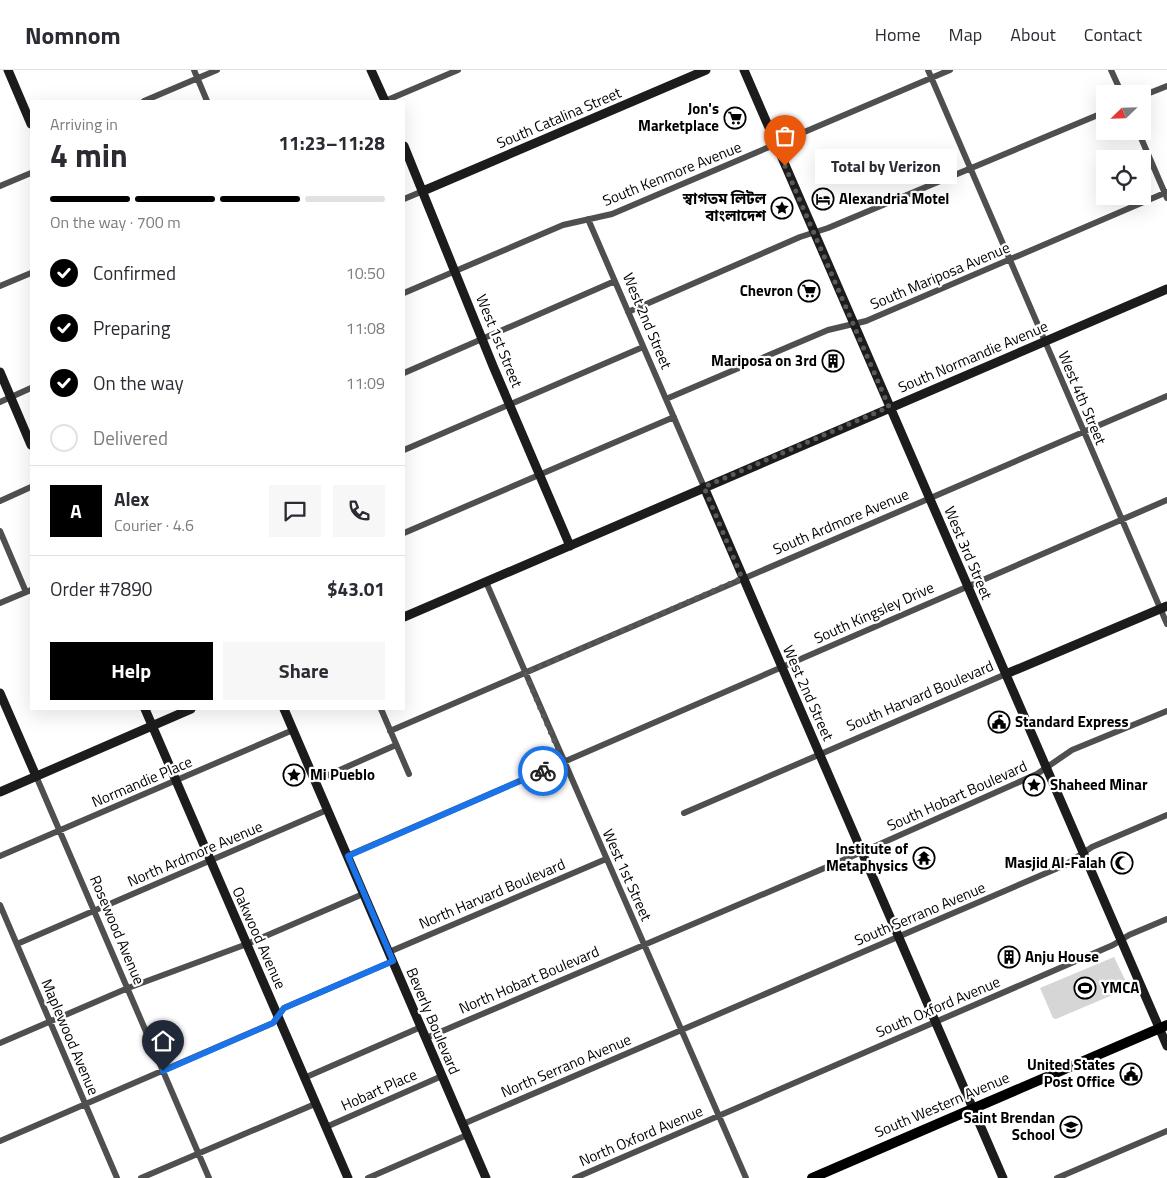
<!DOCTYPE html>
<meta charset="utf-8">
<style>
body{margin:0;font-family:"Titillium Web","Noto Sans Bengali",sans-serif;background:#f7f7f7;color:#2b2b33;height:100vh;display:flex;flex-direction:column;font-size:19px;white-space:nowrap}
*{box-sizing:border-box;margin:0}
p{font-size:16px;color:#7c7c81}
.icon{flex:none;width:28px;height:28px;fill:none;stroke:currentColor;stroke-width:2;stroke-linecap:round;stroke-linejoin:round}
.map{position:relative;flex:1;overflow:hidden}
.panel{position:absolute;left:30px;top:30px;width:375px;height:610px;display:flex;flex-direction:column;background:#fff;border-radius:0px;box-shadow:0 5px 20px #0002}
.panel>*{flex:none}
.needle{width:32px;rotate:247deg}
.controls{position:absolute;left:1096px;top:15px;display:grid;gap:10px}
.controls a{display:grid;place-items:center;width:55px;height:55px;border-radius:0px;background:#fff;box-shadow:0 5px 20px #0002;font-size:25px}
.pin{position:absolute;display:grid;place-items:center;width:42px;height:42px;color:#fff;margin:-51px -21px;border-radius:50% 50% 50% 0;rotate:-45deg;box-shadow:0 0 5px #0007}
.pin .icon{rotate:45deg}
.courier{position:absolute;display:grid;place-items:center;width:50px;height:50px;margin:-25px;border:4px solid #1a73e8;border-radius:50%;background:#fff;color:#222;box-shadow:0 1px 6px #0007}
.bubble{position:absolute;height:35px;border-radius:0px;background:#fff;box-shadow:0 5px 20px #0002;font-size:16px;font-weight:700;line-height:35px;text-align:center}
.head em{font-style:normal;font-weight:700}
.head div{display:flex;flex-direction:column-reverse}
.head{display:flex;align-items:center;justify-content:space-between;height:85px;padding:0 20px}
h1{font-size:32px;font-weight:700;line-height:38px}
.bar{display:grid;grid-template-columns:repeat(4,1fr);gap:8px 5px;align-content:center;height:60px;padding:0 20px}
.bar i{height:6px;border-radius:4px;background:#e1e1e2}
.bar .active{background:#000}
.bar p{grid-column:span 4}
.line{display:flex;align-items:center;gap:12px;padding:0 20px;border-top:1px solid #e1e1e2}
.line div{flex:1}
.round{display:grid;place-items:center;flex:none;width:52px;height:52px;border-radius:0px;background:#f7f7f7}
ol{padding:0 20px;list-style:none}
li{display:flex;align-items:center;gap:15px;height:55px}
li p{margin-inline-start:auto}
li .icon{padding:5px;border-radius:50%;background:#000;color:#fff;stroke-width:4}
li:last-child{color:#7c7c81}
li i{width:28px;height:28px;border:2px solid #e1e1e2;border-radius:50%}
.cta{display:flex;gap:10px;margin-top:auto;padding:10px 20px}
.cta a{flex:1;height:58px;border-radius:0px;background:#000;color:#fff;font-size:20px;font-weight:700;line-height:58px;text-align:center}
.cta a+a{background:#f7f7f7;color:#2b2b33}
header{display:flex;align-items:center;gap:30px;box-sizing:border-box;height:70px;padding:0 25px;background:#fff;border-bottom:1px solid #e1e1e2}
header strong{font-size:24px}
nav{display:flex;gap:28px;margin-inline-start:auto;font-size:18px}
.map>svg:first-child{display:block}
</style>
<header>
<strong>Nomnom</strong>
<nav><a>Home</a><a>Map</a><a>About</a><a>Contact</a></nav>
</header>
<div class="map">
<svg width="1167" height="1108" viewBox="0 0 1167 1108">
<rect width="100%" height="100%" fill="#fff"/>
<!-- green -->
<path fill="#d6d6d6" d="M1114,887L1129,918L1056,949L1053,948L1040,918Z"/>
<g fill="none" stroke-linecap="round" stroke-linejoin="round">
<!-- street -->
<path stroke="#4f4f4f" stroke-width="6" d="M194,0L207,31
M928,0L1167,554
M1111,0L1122,24
M1142,26L1167,16
M144,31L217,0
M385,31L458,0
M1138,61L1167,128
M0,116L31,103
M404,129L423,121
M588,149L704,417
M0,216L31,203
M404,223L563,155L612,144L950,0
M628,242L800,167L828,158L1105,42
M404,303L615,211
M666,329L828,260L866,251L1167,122
M0,332L31,318
M404,380L643,277
M0,431L31,417
M0,461L26,522
M404,463L674,347
M486,512L746,1108
M0,533L31,520
M381,639L409,704
M390,661L1167,326
M36,706L209,1108
M315,711L396,675
M684,743L1006,604
M0,786L293,660
M347,786L1167,430
M0,835L117,1108
M17,874L327,740
M389,882L606,789
M426,968L862,782L1037,704L1072,680L1167,641
M0,973L128,918L247,874L363,824
M304,1008L421,957
M463,1054L1065,795L1092,777L1167,745
M326,1057L442,1006
M0,1071L273,953L284,938L393,891
M141,1108L315,1034
M368,1108L467,1065
M575,1108L1113,875L1129,865L1167,849
M1057,1108L1167,1061"/>
<!-- secondary -->
<path stroke="#1c1c1c" stroke-width="9" d="M8,0L31,54
M371,0L385,31
M744,0L1167,976
M404,76L493,296L570,476
M423,121L706,0
M0,302L31,375
M704,417L1003,1108
M404,547L1167,219
M1006,604L1167,536
M0,623L36,706
M145,639L348,1108
M284,639L486,1108
M0,722L191,639"/>
<!-- primary -->
<path stroke="#000" stroke-width="10" d="M812,1108L1167,955"/>
</g>
<g fill="none" stroke-linecap="round" stroke-linejoin="round">
<!-- done -->
<path stroke="#595959" stroke-width="5" stroke-dasharray="0 9" d="M543,701L563,692L525,603L742,508L704,417L889,337L785,96"/>
<!-- route -->
<path stroke="#1a73e8" stroke-width="6" d="M163,1001L273,953L284,938L393,891L348,786L543,701"/>
</g>
<!-- icons -->
<defs>
<g id="supermarket-ring" transform="scale(1.125)"><circle r="9.5" fill="#fff" stroke="#000" stroke-width="1.5"/><path d="M-6-5.5h2.5l.6 2H6L4.5 2H-2.5L-4.4-4H-6ZM-1.5 3.2a1.3 1.3 0 1 0 .1 0ZM3 3.2a1.3 1.3 0 1 0 .1 0Z" fill="#000"/></g>
<g id="hotel-ring" transform="scale(1.125)"><circle r="9.5" fill="#fff" stroke="#000" stroke-width="1.5"/><path d="M-6-4.5h1.5V1H6V5H4.5V3h-9V5H-6ZM-4 0a1.8 1.8 0 1 1 3.6 0ZM.5 0V-2.5h3Q6-2.5 6 0Z" fill="#000"/></g>
<g id="sight-ring" transform="scale(1.125)"><circle r="9.5" fill="#fff" stroke="#000" stroke-width="1.5"/><path d="M0-6L1.8-2.2L6-1.7L2.9 1.2L3.7 5.4L0 3.3L-3.7 5.4L-2.9 1.2L-6-1.7L-1.8-2.2Z" fill="#000"/></g>
<g id="building-ring" transform="scale(1.125)"><circle r="9.5" fill="#fff" stroke="#000" stroke-width="1.5"/><path d="M-4-6H4V6H1V3H-1V6H-4ZM-2.5-4.3h1.7v1.8h-1.7ZM.8-4.3h1.7v1.8H.8ZM-2.5-1h1.7V.8h-1.7ZM.8-1h1.7V.8H.8Z" fill="#000"/></g>
<g id="civic-ring" transform="scale(1.125)"><circle r="9.5" fill="#fff" stroke="#000" stroke-width="1.5"/><path d="M-.6-6.5H3V-4.5H.6V-3L4-1V1h2V6H-6V1h2V-1L-.6-3ZM-1.2 2.5V6h2.4V2.5Z" fill="#000"/></g>
<g id="temple-ring" transform="scale(1.125)"><circle r="9.5" fill="#fff" stroke="#000" stroke-width="1.5"/><path d="M0-6L5-2H3V0L6.5 2.5H4V6H1.5V3h-3V6H-4V2.5H-6.5L-3 0V-2H-5Z" fill="#000"/></g>
<g id="mosque-ring" transform="scale(1.125)"><circle r="9.5" fill="#fff" stroke="#000" stroke-width="1.5"/><path d="M3.5-4.9A6 6 0 1 0 3.5 4.9A5 5 0 1 1 3.5-4.9Z" fill="#000"/></g>
<g id="stadium-ring" transform="scale(1.125)"><circle r="9.5" fill="#fff" stroke="#000" stroke-width="1.5"/><path d="M0-5a6.5 5 0 1 0 0 10a6.5 5 0 1 0 0-10ZM-3.5-1.8h7v3.6h-7Z" fill="#000"/></g>
<g id="school-ring" transform="scale(1.125)"><circle r="9.5" fill="#fff" stroke="#000" stroke-width="1.5"/><path d="M0-5L7-2L0 1L-7-2ZM-4 1L0 2.5L4 1V4Q0 6-4 4Z" fill="#000"/></g>
</defs>
<g fill-rule="evenodd">
<use href="#supermarket-ring" x="735" y="48"/>
<use href="#hotel-ring" x="823" y="129"/>
<use href="#sight-ring" x="782" y="138"/>
<use href="#supermarket-ring" x="809" y="221"/>
<use href="#building-ring" x="833" y="291"/>
<use href="#civic-ring" x="999" y="652"/>
<use href="#sight-ring" x="294" y="705"/>
<use href="#sight-ring" x="1034" y="715"/>
<use href="#temple-ring" x="924" y="788"/>
<use href="#mosque-ring" x="1122" y="793"/>
<use href="#building-ring" x="1009" y="887"/>
<use href="#stadium-ring" x="1085" y="918"/>
<use href="#civic-ring" x="1131" y="1004"/>
<use href="#school-ring" x="1071" y="1057"/>
</g>
<g text-anchor="middle" stroke-width="4.5" stroke-linejoin="round" paint-order="stroke">
<!-- poi labels -->
<g font-size="15" font-weight="bold" fill="#000" stroke="#fff" text-anchor="end">
<text x="719" y="44">Jon's<tspan x="719" dy="17">Marketplace</tspan></text>
<text x="766" y="134">স্বাগতম লিটল<tspan x="766" dy="17">বাংলাদেশ</tspan></text>
<text x="839" y="134" text-anchor="start">Alexandria Motel</text>
<text x="793" y="226">Chevron</text>
<text x="817" y="296">Mariposa on 3rd</text>
<text x="1015" y="657" text-anchor="start">Standard Express</text>
<text x="310" y="710" text-anchor="start">Mi Pueblo</text>
<text x="1050" y="720" text-anchor="start">Shaheed Minar</text>
<text x="908" y="784">Institute of<tspan x="908" dy="17">Metaphysics</tspan></text>
<text x="1106" y="798">Masjid Al-Falah</text>
<text x="1025" y="892" text-anchor="start">Anju House</text>
<text x="1101" y="923" text-anchor="start">YMCA</text>
<text x="1115" y="1000">United States<tspan x="1115" dy="17">Post Office</tspan></text>
<text x="1055" y="1053">Saint Brendan<tspan x="1055" dy="17">School</tspan></text>
</g>
<!-- street labels -->
<g font-size="15" fill="#000" stroke="#fff">
<text transform="translate(559 48) rotate(-23)" y="5">South Catalina Street</text>
<text transform="translate(672 104) rotate(-22)" y="5">South Kenmore Avenue</text>
<text transform="translate(940 206) rotate(-23)" y="5">South Mariposa Avenue</text>
<text transform="translate(647 251) rotate(67)" y="5">West 2nd Street</text>
<text transform="translate(499 271) rotate(68)" y="5">West 1st Street</text>
<text transform="translate(973 287) rotate(-23)" y="5">South Normandie Avenue</text>
<text transform="translate(1082 328) rotate(67)" y="5">West 4th Street</text>
<text transform="translate(841 452) rotate(-23)" y="5">South Ardmore Avenue</text>
<text transform="translate(968 483) rotate(67)" y="5">West 3rd Street</text>
<text transform="translate(874 543) rotate(-24)" y="5">South Kingsley Drive</text>
<text transform="translate(808 623) rotate(66)" y="5">West 2nd Street</text>
<text transform="translate(920 626) rotate(-23)" y="5">South Harvard Boulevard</text>
<text transform="translate(142 712) rotate(-23)" y="5">Normandie Place</text>
<text transform="translate(957 726) rotate(-24)" y="5">South Hobart Boulevard</text>
<text transform="translate(195 784) rotate(-23)" y="5">North Ardmore Avenue</text>
<text transform="translate(627 805) rotate(66)" y="5">West 1st Street</text>
<text transform="translate(492 824) rotate(-23)" y="5">North Harvard Boulevard</text>
<text transform="translate(920 844) rotate(-23)" y="5">South Serrano Avenue</text>
<text transform="translate(117 860) rotate(67)" y="5">Rosewood Avenue</text>
<text transform="translate(259 868) rotate(66)" y="5">Oakwood Avenue</text>
<text transform="translate(529 910) rotate(-23)" y="5">North Hobart Boulevard</text>
<text transform="translate(938 937) rotate(-23)" y="5">South Oxford Avenue</text>
<text transform="translate(433 951) rotate(67)" y="5">Beverly Boulevard</text>
<text transform="translate(70 967) rotate(67)" y="5">Maplewood Avenue</text>
<text transform="translate(566 996) rotate(-23)" y="5">North Serrano Avenue</text>
<text transform="translate(379 1020) rotate(-24)" y="5">Hobart Place</text>
<text transform="translate(942 1035) rotate(-23)" y="5">South Western Avenue</text>
<text transform="translate(641 1066) rotate(-23)" y="5">North Oxford Avenue</text>
</g>
</g>
</svg>
<div class="controls">
<a><svg class="needle" viewBox="-14 -14 28 28"><path d="M0-13l5 13h-10z" fill="#e53935"/><path d="M0 13l5-13h-10z" fill="#7c7c81"/></svg></a>
<a><svg class="icon" aria-label="locate" viewBox="0 0 24 24"><circle cx="12" cy="12" r="6"/><path d="M12 2v4M12 18v4M2 12h4M18 12h4"/></svg></a>
</div>
<div class="pin" style="left:785px;top:96px;background:#ea580c"><svg class="icon" aria-label="bag" viewBox="0 0 24 24"><path d="M5 8h14l-1 12H6zM9 8a3 3 0 0 1 6 0"/></svg></div>
<div class="pin" style="left:163px;top:1001px;background:#1f2937"><svg class="icon" aria-label="home" viewBox="0 0 24 24"><path d="M3 11l9-7 9 7M6 9v11h12V9"/></svg></div>
<div class="courier" style="left:543px;top:701px"><svg class="icon" aria-label="bike" viewBox="0 0 24 24"><circle cx="6" cy="16" r="4"/><circle cx="18" cy="16" r="4"/><path d="M6 16l4-8h5l3 8M10 8l3 8H6M13 5h3"/></svg></div>
<div class="bubble" style="left:815px;top:79px;width:142px">Total by Verizon</div>
<section class="panel">
<div class="head"><div><h1>4 min</h1><p>Arriving in</p></div><em>11:23–11:28</em></div>
<div class="bar"><i class="active"></i><i class="active"></i><i class="active"></i><i></i><p>On the way · 700 m</p></div>
<ol>
<li><svg class="icon" aria-label="check" viewBox="0 0 24 24"><path d="M5 12l5 5 9-10"/></svg>Confirmed<p>10:50</p></li>
<li><svg class="icon" aria-label="check" viewBox="0 0 24 24"><path d="M5 12l5 5 9-10"/></svg>Preparing<p>11:08</p></li>
<li><svg class="icon" aria-label="check" viewBox="0 0 24 24"><path d="M5 12l5 5 9-10"/></svg>On the way<p>11:09</p></li>
<li><i></i>Delivered</li>
</ol>
<div class="line" style="height:90px"><b class="round" style="background:#000;color:#fff">A</b><div><b>Alex</b><p>Courier · 4.6</p></div><a class="round"><svg class="icon" aria-label="chat" viewBox="0 0 24 24"><path d="M4 5h16v11H9l-5 4z"/></svg></a><a class="round"><svg class="icon" aria-label="phone" viewBox="0 0 24 24"><path d="M5 4h4l2 5-3 2q2 4 5 5l2-3 5 2v4C11 20 4 13 5 4z"/></svg></a></div>
<div class="line" style="height:65px"><div>Order #7890</div><b>$43.01</b></div>
<div class="cta"><a>Help</a><a>Share</a></div>
</section>
</div>
